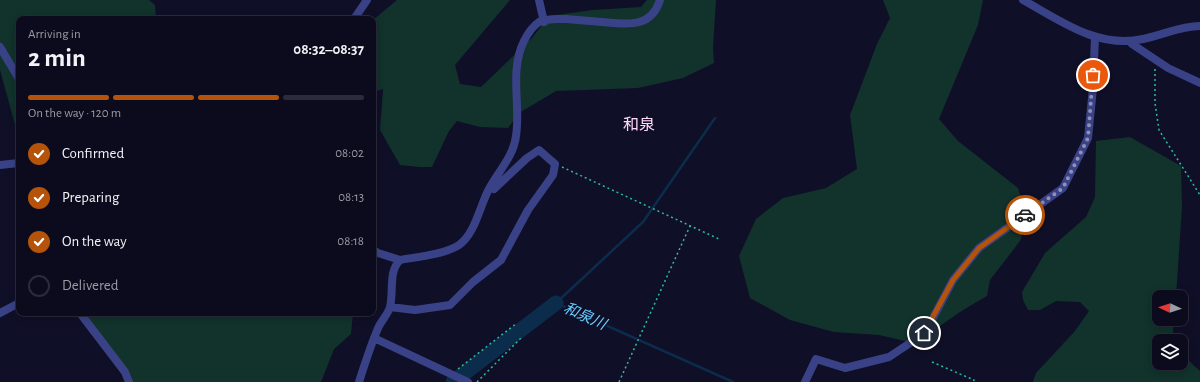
<!DOCTYPE html>
<meta charset="utf-8">
<style>
body{margin:0;font-family:"Alegreya Sans","Noto Sans JP",sans-serif;background:#151427;color:#f1f3f6;height:100vh;display:flex;flex-direction:column;font-size:15px;white-space:nowrap}
*{box-sizing:border-box;margin:0}
p{font-size:13px;color:#9a9ba4}
.icon{flex:none;width:22px;height:22px;fill:none;stroke:currentColor;stroke-width:2;stroke-linecap:round;stroke-linejoin:round}
.map{position:relative;flex:1;overflow:hidden}
.details{position:absolute;left:16px;top:16px;width:360px;height:300px;display:flex;flex-direction:column;background:#0c0b1e;border-radius:8px;box-shadow:0 2px 10px #0003,0 0 0 1px #2c2b3c}
.details>*{flex:none}
.needle{width:26px;rotate:274deg}
.buttons{position:absolute;left:1152px;top:290px;display:grid;gap:8px}
.buttons a{display:grid;place-items:center;width:36px;height:36px;border-radius:8px;background:#0c0b1e;box-shadow:0 2px 10px #0003,0 0 0 1px #2c2b3c;font-size:20px}
.pin{position:absolute;display:grid;place-items:center;width:34px;height:34px;color:#fff;margin:-17px;border:2px solid #fff;border-radius:50%;box-shadow:0 1px 4px #0007}
.courier{position:absolute;display:grid;place-items:center;width:40px;height:40px;margin:-20px;border:3px solid #b45309;border-radius:50%;background:#fff;color:#222;box-shadow:0 1px 5px #0007}
.overview em{font-style:normal;font-weight:700}
.overview div{display:flex;flex-direction:column-reverse}
.overview{display:flex;align-items:center;justify-content:space-between;height:68px;padding:0 12px}
h1{font-size:26px;font-weight:700;line-height:30px}
.bar{display:grid;grid-template-columns:repeat(4,1fr);gap:6px 4px;align-content:center;height:48px;padding:0 12px}
.bar i{height:5px;border-radius:3px;background:#2c2b3c}
.bar .active{background:#b45309}
.bar p{grid-column:span 4}
ol{padding:0 12px;list-style:none}
li{display:flex;align-items:center;gap:12px;height:44px}
li p{margin-inline-start:auto}
li .icon{padding:4px;border-radius:50%;background:#b45309;color:#fff;stroke-width:4}
li:last-child{color:#9a9ba4}
li i{width:22px;height:22px;border:2px solid #2c2b3c;border-radius:50%}
.map>svg:first-child{display:block}
</style>
<div class="map">
<svg width="1200" height="382" viewBox="0 0 1200 382">
<rect width="100%" height="100%" fill="#100f28"/>
<!-- green -->
<path fill="#12322c" d="M0,0H149L155,5L156,19H19V139L0,70Z
M397,0H510L455,65L460,84L481,87L532,38L549,16L593,10L641,7L647,0H716L713,48L714,63L683,78L638,88L556,91L519,113L508,128L480,127L457,121L449,131L432,167H419L400,165L380,130L383,89L373,92V20Z
M883,0H983L978,25L939,119L958,141L1018,188L1028,219L1020,241L990,280L987,296C962,310 939,325 918,344L879,335L834,332L790,320L750,298L739,256L756,219L783,198L826,188L857,169L850,115L877,44L890,18Z
M1130,137L1181,166L1182,207L1176,297H1159V319H1174L1173,333L1178,341H1159V363H1181V347L1190,362L1200,371V382H1033L1036,373L1075,331L1089,311L1080,302L1056,301L1040,310H1028L1023,300L1022,292L1045,253L1086,217L1095,197L1096,141Z
M84,313H353L351,334L334,349L321,382H127Z"/>
<g fill="none" stroke-linecap="round" stroke-linejoin="round">
<!-- stream -->
<path stroke="#0b2c4b" stroke-width="2.5" d="M715,118L643,222L556,303L733,382"/>
<!-- river -->
<path stroke="#0b2c4b" stroke-width="15" d="M453,382L556,303"/>
<!-- path -->
<path stroke="#2dbb9e" stroke-width="1.5" stroke-dasharray="2 3" stroke-linecap="butt" d="M1155,69V103L1159,130L1200,195
M562,167L719,239
M932,362L974,380L973,382
M458,369L517,323
M477,382L523,336
M619,382L690,226"/>
<!-- minor -->
<path stroke="#3a4287" stroke-width="8" d="M539,0L544,22
M1023,0C1061,21 1098,49 1143,39C1163,35 1180,26 1200,26
M354,19L367,0
M1132,44L1168,68L1200,83
M0,47L19,79
M0,165L19,163
M373,250L378,253L400,260
M390,307L415,310L450,305L473,282L501,260L528,210L553,175L555,164L539,150L527,158L494,189
M0,313L19,303
M80,313L125,372L129,382
M374,338L468,382
M359,382C365,363 371,344 379,326C382,320 388,314 390,307C394,291 388,272 400,260C416,257 446,254 459,245C476,233 480,204 490,187C499,171 514,155 516,136C521,105 509,71 524,41C527,35 533,26 539,22C546,18 558,19 566,19C578,20 590,21 602,22C626,24 651,29 660,0
M805,382L816,359L845,368L889,357L925,333L953,280L979,248L1063,188L1088,138L1093,88L1095,37"/>
</g>
<g fill="none" stroke-linecap="round" stroke-linejoin="round">
<!-- done -->
<path stroke="#9191b4" stroke-width="4" stroke-dasharray="0 7.2" d="M1025,215L1063,188L1088,138L1093,75"/>
<!-- route -->
<path stroke="#b45309" stroke-width="5" d="M924,333L953,280L979,248L1025,215"/>
</g>
<g text-anchor="middle" stroke-width="4" stroke-linejoin="round" paint-order="stroke">
<!-- water labels -->
<g font-size="15" font-style="italic" fill="#64ceff" stroke="#100f28">
<text transform="translate(585 316) rotate(24)" y="5">和泉川</text>
</g>
<!-- quarter labels -->
<g font-size="16" fill="#ffd8f6" stroke="#100f28">
<text x="639" y="130">和泉</text>
</g>
</g>
</svg>
<div class="buttons">
<a><svg class="needle" viewBox="-14 -14 28 28"><path d="M0-13l5 13h-10z" fill="#e53935"/><path d="M0 13l5-13h-10z" fill="#9a9ba4"/></svg></a>
<a><svg class="icon" aria-label="layers" viewBox="0 0 24 24"><path d="M12 4l9 5-9 5-9-5zM3 14l9 5 9-5"/></svg></a>
</div>
<div class="pin" style="left:1093px;top:75px;background:#ea580c"><svg class="icon" aria-label="bag" viewBox="0 0 24 24"><path d="M5 8h14l-1 12H6zM9 8a3 3 0 0 1 6 0"/></svg></div>
<div class="pin" style="left:924px;top:333px;background:#1f2937"><svg class="icon" aria-label="home" viewBox="0 0 24 24"><path d="M3 11l9-7 9 7M6 9v11h12V9"/></svg></div>
<div class="courier" style="left:1025px;top:215px"><svg class="icon" aria-label="car" viewBox="0 0 24 24"><path d="M5 17H2v-5l4-1 3-4h7l3 4 3 1v5h-3M9 17h6M6 11h13"/><circle cx="7" cy="17" r="2"/><circle cx="17" cy="17" r="2"/></svg></div>
<section class="details">
<div class="overview"><div><h1>2 min</h1><p>Arriving in</p></div><em>08:32–08:37</em></div>
<div class="bar"><i class="active"></i><i class="active"></i><i class="active"></i><i></i><p>On the way · 120 m</p></div>
<ol>
<li><svg class="icon" aria-label="check" viewBox="0 0 24 24"><path d="M5 12l5 5 9-10"/></svg>Confirmed<p>08:02</p></li>
<li><svg class="icon" aria-label="check" viewBox="0 0 24 24"><path d="M5 12l5 5 9-10"/></svg>Preparing<p>08:13</p></li>
<li><svg class="icon" aria-label="check" viewBox="0 0 24 24"><path d="M5 12l5 5 9-10"/></svg>On the way<p>08:18</p></li>
<li><i></i>Delivered</li>
</ol>
</section>
</div>
